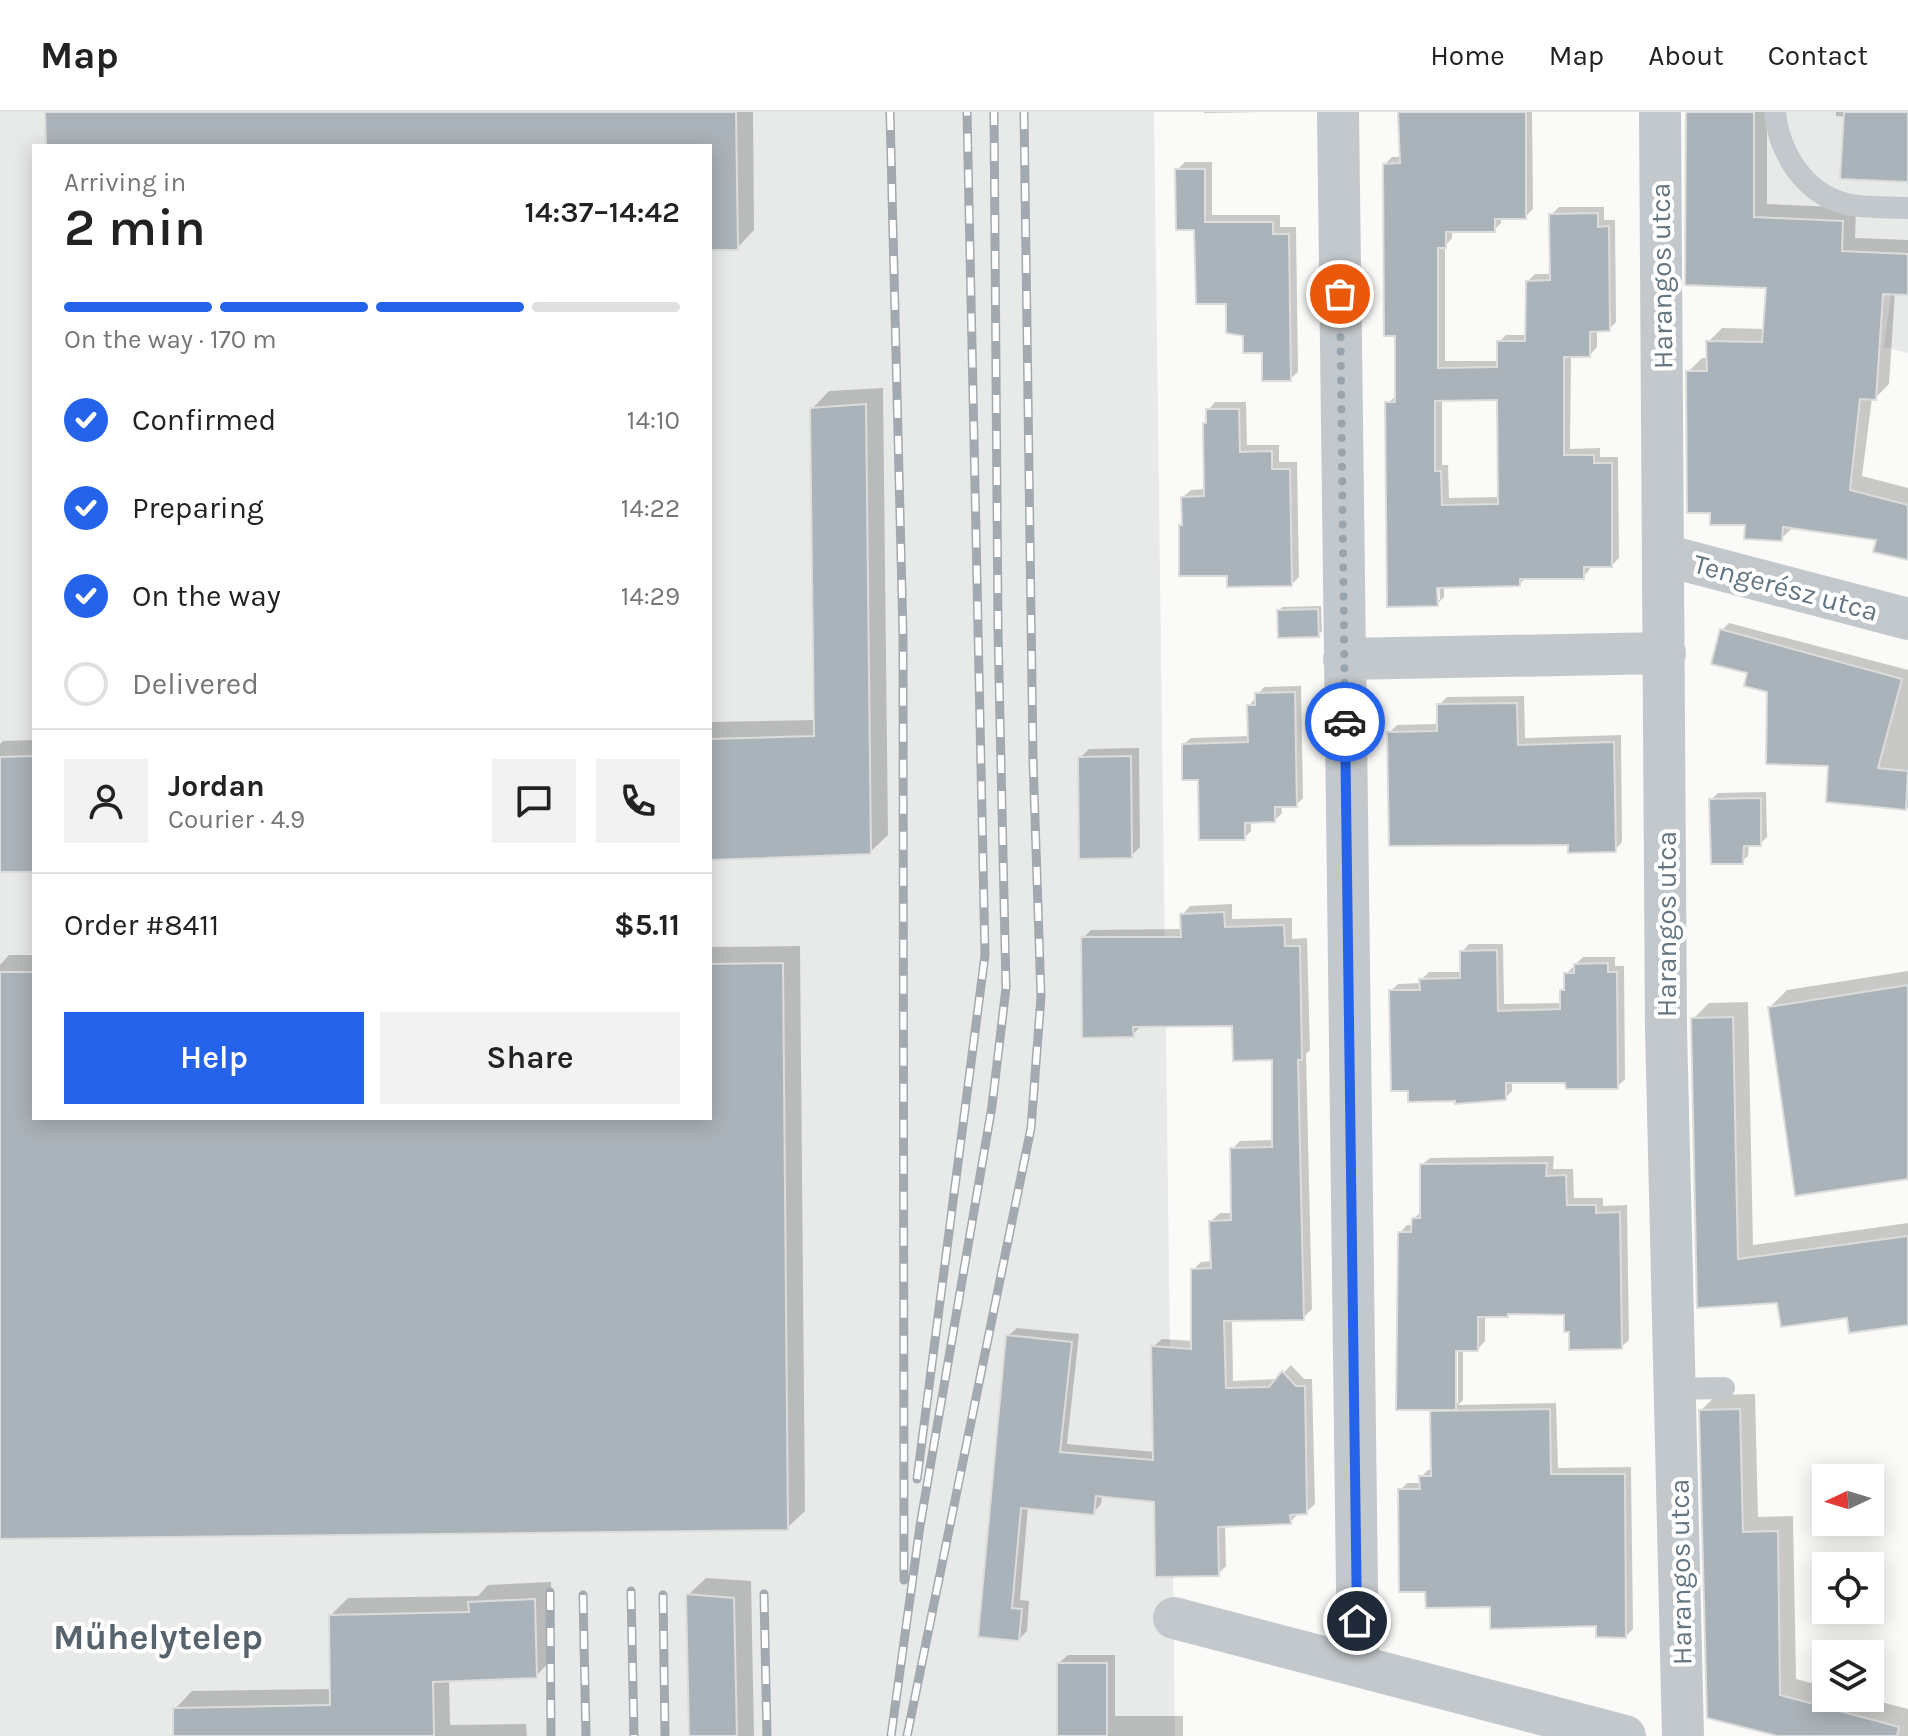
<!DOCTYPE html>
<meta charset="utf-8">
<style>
body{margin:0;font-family:Karla,sans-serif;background:#f2f2f2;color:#222;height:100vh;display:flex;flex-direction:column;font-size:30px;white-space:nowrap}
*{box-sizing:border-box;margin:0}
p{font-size:26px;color:#767676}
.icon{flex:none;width:44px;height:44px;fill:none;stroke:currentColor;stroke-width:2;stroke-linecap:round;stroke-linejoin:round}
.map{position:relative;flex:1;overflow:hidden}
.panel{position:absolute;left:32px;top:32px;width:680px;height:976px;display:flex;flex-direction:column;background:#fff;border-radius:0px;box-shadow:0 4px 20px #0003}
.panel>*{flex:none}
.needle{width:52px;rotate:266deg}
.buttons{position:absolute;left:1812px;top:1352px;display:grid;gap:16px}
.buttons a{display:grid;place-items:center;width:72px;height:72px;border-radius:0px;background:#fff;box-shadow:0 4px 20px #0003;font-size:40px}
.pin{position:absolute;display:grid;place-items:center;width:68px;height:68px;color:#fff;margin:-34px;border:4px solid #fff;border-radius:50%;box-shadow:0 2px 8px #0007}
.courier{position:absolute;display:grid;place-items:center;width:80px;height:80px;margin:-40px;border:6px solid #2563eb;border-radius:50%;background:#fff;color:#222;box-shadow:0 2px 10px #0007}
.summary em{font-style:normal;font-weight:600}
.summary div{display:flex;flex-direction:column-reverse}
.summary{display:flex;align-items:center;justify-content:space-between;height:136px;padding:0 32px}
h1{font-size:52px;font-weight:600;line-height:60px}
.bar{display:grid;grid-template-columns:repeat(4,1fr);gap:12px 8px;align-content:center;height:96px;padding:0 32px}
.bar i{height:10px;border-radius:6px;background:#e0e0e0}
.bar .current{background:#2563eb}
.bar p{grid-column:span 4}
.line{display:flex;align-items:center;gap:20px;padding:0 32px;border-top:2px solid #e0e0e0}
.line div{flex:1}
.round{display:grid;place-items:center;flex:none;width:84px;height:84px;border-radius:0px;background:#f2f2f2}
ol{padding:0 32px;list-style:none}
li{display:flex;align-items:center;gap:24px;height:88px}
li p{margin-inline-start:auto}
li .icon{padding:8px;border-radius:50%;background:#2563eb;color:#fff;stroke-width:4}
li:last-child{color:#767676}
li i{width:44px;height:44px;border:4px solid #e0e0e0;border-radius:50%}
.button{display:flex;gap:16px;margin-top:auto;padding:16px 32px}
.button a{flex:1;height:92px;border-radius:0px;background:#2563eb;color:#fff;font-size:32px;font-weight:600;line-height:92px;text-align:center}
.button a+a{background:#f2f2f2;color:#222}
header{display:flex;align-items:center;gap:48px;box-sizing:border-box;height:112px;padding:0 40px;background:#fff;border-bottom:2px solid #e0e0e0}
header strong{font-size:38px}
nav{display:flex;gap:44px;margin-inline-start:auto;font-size:28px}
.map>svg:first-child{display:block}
</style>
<header>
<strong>Map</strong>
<nav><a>Home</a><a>Map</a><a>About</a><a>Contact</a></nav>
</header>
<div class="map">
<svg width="1908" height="1624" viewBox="0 0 1908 1624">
<rect width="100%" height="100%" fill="#fafaf8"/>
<!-- built -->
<path fill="#e8e9e9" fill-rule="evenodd" d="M0,0H1154L1175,1624H0ZM34,34H710V1006H34Z
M1686,0H1908V241L1884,235L1891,182L1684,173L1688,94Z"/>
<!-- shadow -->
<path fill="#0003" fill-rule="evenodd" d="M47,0H753L754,118L737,136H710V34H48Z
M1204,0H1262L1204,1Z
M1400,0H1532L1533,97L1525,105H1501V111L1494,118H1452V126L1445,134V249H1499V230L1506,223H1527L1528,169L1535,162H1552L1551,103L1559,95H1604V108H1615L1616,210L1609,217L1597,218V235L1590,243H1571L1570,337L1600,336V345H1618L1619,446L1612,453H1590V457L1583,465H1527L1519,472L1444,474V485L1437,492L1389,493L1387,291L1397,284V221L1386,222L1385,52L1392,45H1402ZM1499,286L1500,385L1449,386L1448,353H1442V287ZM1435,466H1439L1440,488H1436Z
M1688,0H1767V92L1856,96L1855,126L1908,128V181L1895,180L1889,272L1875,286H1872L1862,364L1908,376V447L1879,426L1793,415L1781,427L1688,260L1702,246H1708V230L1722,216L1765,217L1768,175Z
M1836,0H1908V68L1846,5L1836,4Z
M1185,50H1212V103H1280V115H1296L1298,260L1290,267L1245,222L1228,190L1196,116L1177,58Z
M883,276L888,723L870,740L710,746V610L815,608L812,297L829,279Z
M1215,290H1246L1247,333H1279V350H1297L1299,465L1292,472L1229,462L1181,414L1184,410L1183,385L1191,378L1206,377L1205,312L1208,309V298Z
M1321,494L1322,519L1318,523L1279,499L1282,495Z
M1729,511L1908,558V696L1828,688L1830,652L1769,579L1750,559L1722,518Z
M1301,574L1303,686L1296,693H1281L1282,701L1275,708L1251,709V719L1244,726L1200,666L1184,632L1191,626L1249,624V594L1264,575Z
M1524,584L1525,626L1621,623L1622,730L1615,738L1570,731L1389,621L1397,613L1439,612V593L1447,585Z
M34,628V758H0V632L3,629Z
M1139,636L1140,735L1131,744L1080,646L1089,637Z
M1766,680L1767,725L1760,732H1749L1748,744L1741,750L1711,688L1718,681Z
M1232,792V807L1292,806V827L1307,826L1310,938L1306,942L1312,1197L1303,1206L1232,1207L1233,1269L1278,1267L1291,1253L1304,1267H1312L1315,1392L1306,1400L1299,1401L1290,1410L1225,1412L1226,1454L1218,1462L1156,1388L1102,1383L1101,1392L1093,1401L1028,1395L1020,1488L1029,1489L1027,1519L1019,1527L980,1524L1008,1224L1017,1216L1079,1222L1067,1332L1155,1340L1153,1235L1162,1227L1193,1229V1158L1201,1150L1212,1149L1211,1109L1220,1101H1233L1232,1037L1240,1029L1274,1028V946L1234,912L1141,913L1133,923L1083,826L1091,818L1183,817L1182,803L1190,794Z
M1469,832H1503L1504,892L1562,891L1566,862L1583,845H1615V854H1624L1625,967L1617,975L1567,968L1512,969V979L1505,986L1391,879L1398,872L1422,871L1421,868L1429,860H1462V840Z
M800,834L805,1399L787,1416L0,1425V853L9,843H34V1006H710V835Z
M1908,859V1065L1770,895L1787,878Z
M1748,890L1753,1133L1908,1111V1211L1849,1204L1779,1189L1699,1194L1693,907L1709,891Z
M1554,1044L1553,1057H1573L1574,1086H1603V1094L1627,1093L1629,1228L1621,1235L1571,1218L1566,1201L1510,1200L1508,1203H1485V1229L1478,1237H1463V1288L1458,1293L1556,1291L1558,1356L1631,1355L1633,1517L1626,1524L1598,1512L1491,1493L1427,1478L1400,1378L1407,1371H1422L1421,1365L1428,1358H1433V1300L1437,1296L1400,1121L1407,1113H1414V1107L1422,1098V1053L1430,1046ZM1454,1229H1458V1291H1454Z
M1755,1282L1758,1405L1793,1404L1796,1567L1826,1575V1586H1866L1908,1597V1624H1786L1701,1298L1717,1283Z
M706,1466L751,1469L754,1624H691L688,1483Z
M551,1470L553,1546L536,1564L449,1568L450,1613L526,1612L527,1624H175V1597L192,1579L332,1577L331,1503L348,1486L478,1484L488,1473Z
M1068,1543H1115V1604H1183V1624H1059V1551Z"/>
<!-- building -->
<path fill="#aab3b9" stroke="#dcdcda" stroke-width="2" fill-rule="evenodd" d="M45,0H736L738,138H710V34H46Z
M1398,0H1526V107H1495V120H1446V136H1438V256L1497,255V229H1525L1526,169L1550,168L1549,102L1598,101V115L1609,114L1610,219L1590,220V245H1564V343H1594V351H1612V455H1584V467H1520V474L1437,476L1438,494L1387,495L1385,290H1395V224H1384L1383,52L1400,51ZM1497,288L1498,392L1442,393L1441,359H1435V289Z
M1686,0H1754V105L1843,109L1842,139L1908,142V183L1883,182L1876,288L1860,287L1850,378L1908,393V448L1873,440L1876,428L1783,415L1782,429L1744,427L1745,413H1710V401H1687L1686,259H1707L1706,229L1762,230L1766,176L1685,173Z
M1844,0H1908V70L1840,67Z
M1175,57H1205V110H1273V122H1289L1291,269H1262V241H1243V224L1226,221V192H1196L1194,118H1176Z
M866,292L871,742L710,748V627L814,624L810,296Z
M1206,297H1239L1240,340L1272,339V357H1290L1292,474L1227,475V464H1179V413H1182L1181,385L1204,384L1203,311H1206Z
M1318,497L1319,525L1278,526L1277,498Z
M1720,517L1902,567L1878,656L1908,659L1906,698L1826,690L1828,654L1766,652L1767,580L1744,574L1747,561L1711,552Z
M1295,580L1297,695H1275V710L1245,711V728H1199L1198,668H1182V632L1248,630L1247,593H1255V581Z
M1517,591L1518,633L1614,630L1616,740L1568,741V733L1389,734L1387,620L1437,619V592Z
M34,644V760H0V645Z
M1131,644L1132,746L1079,747L1078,645Z
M1761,686V734H1744L1743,752H1711L1709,687Z
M1224,800L1225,815L1284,813L1285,834H1300L1302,948H1298L1304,1208L1224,1209L1226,1276L1269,1275L1282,1259L1296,1274H1305L1307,1402L1290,1403L1291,1412L1218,1415L1219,1464L1155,1465L1154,1390L1096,1384L1094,1403L1021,1396L1012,1496L1022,1497L1019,1529L978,1525L1006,1223L1072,1230L1060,1340L1153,1348L1151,1234L1191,1237V1157L1211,1156L1209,1109L1231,1108L1230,1036L1272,1035V948L1233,949L1232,914L1133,915L1134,925L1082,926L1081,825H1181L1180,802Z
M1497,838L1498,899L1560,897V878H1564V861H1574V852L1608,851V860H1617L1618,977H1566L1565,971H1506V988L1455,992V989L1408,990V979H1391L1389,878H1420L1419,867L1460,866V839Z
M783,851L788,1418L0,1427V860H34V1006H710V852Z
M1908,873V1067L1795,1084L1768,895Z
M1733,905L1738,1147L1908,1124V1213L1849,1221L1847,1206L1781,1215L1777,1191L1697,1196L1691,906Z
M1547,1051L1546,1064L1566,1063L1567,1093H1596V1101L1620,1100L1622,1237L1569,1238V1220H1564V1203L1508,1202V1205H1478V1239H1456V1298H1396L1398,1120H1411L1412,1106H1420V1052Z
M1550,1297L1551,1362H1625L1626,1526L1596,1525V1514L1490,1517V1495L1426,1496L1425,1480H1399L1398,1377H1420L1419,1364H1431L1430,1299Z
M1740,1297L1743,1420L1778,1419L1780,1583L1899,1615L1897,1624H1778L1707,1606L1699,1298Z
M686,1482L734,1486L737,1624H689Z
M535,1487L537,1566L433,1570L434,1624H173V1596L330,1593L329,1503L469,1500L468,1490Z
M1057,1551H1107V1624H1057Z"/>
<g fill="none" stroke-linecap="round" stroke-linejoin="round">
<!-- service -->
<path stroke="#c3c8cc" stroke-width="22" d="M1775,0C1779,41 1804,81 1846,92C1866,96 1888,95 1908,96
M1675,1277L1724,1276"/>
<!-- minor -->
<path stroke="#c3c8cc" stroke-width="42" d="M1338,0L1358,1553
M1660,0L1666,916L1683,1624
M1664,443L1908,507
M1344,547L1665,541
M1174,1506L1625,1624"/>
<!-- rail casing -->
<g stroke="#a2aab0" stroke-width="9">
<path id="rail" d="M890,0L903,523L904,1468
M917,1367L985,843L967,0
M631,1479L634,1624
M550,1480L551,1624
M764,1482L767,1624
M583,1483L586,1624
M663,1483L665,1624
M891,1624L920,1414L992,994L1006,876L998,518L994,0
M907,1624L1031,1016L1041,885L1033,647L1024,0"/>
</g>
<!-- rail -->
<use href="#rail" stroke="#fff" stroke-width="6" stroke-dasharray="18" stroke-linecap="butt"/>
</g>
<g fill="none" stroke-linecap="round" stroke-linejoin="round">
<!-- done -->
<path stroke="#99a4ac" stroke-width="8" stroke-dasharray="0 14.4" d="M1340,182L1345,610"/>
<!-- route -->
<path stroke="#2563eb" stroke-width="10" d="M1345,610L1357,1509"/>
</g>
<g text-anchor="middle" stroke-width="8" stroke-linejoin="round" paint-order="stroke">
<!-- street labels -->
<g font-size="28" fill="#657683" stroke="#fff">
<text transform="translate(1661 164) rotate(-91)" y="10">Harangos utca</text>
<text transform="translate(1786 475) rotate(15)" y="10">Tengerész utca</text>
<text transform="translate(1666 812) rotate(-90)" y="10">Harangos utca</text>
<text transform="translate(1680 1460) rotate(-91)" y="10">Harangos utca</text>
</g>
<!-- district labels -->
<g font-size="36" font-weight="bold" fill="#57646e" stroke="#fff">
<text x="158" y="1537">Műhelytelep</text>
</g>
</g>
</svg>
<div class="buttons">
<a><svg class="needle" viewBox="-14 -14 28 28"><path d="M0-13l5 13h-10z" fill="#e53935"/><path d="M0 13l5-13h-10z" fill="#767676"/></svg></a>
<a><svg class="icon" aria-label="locate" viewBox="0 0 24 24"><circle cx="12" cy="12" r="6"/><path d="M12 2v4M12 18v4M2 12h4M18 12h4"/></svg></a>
<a><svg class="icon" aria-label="layers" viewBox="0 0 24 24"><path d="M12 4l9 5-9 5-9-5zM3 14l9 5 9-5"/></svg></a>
</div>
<div class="pin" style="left:1340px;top:182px;background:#ea580c"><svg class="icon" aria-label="bag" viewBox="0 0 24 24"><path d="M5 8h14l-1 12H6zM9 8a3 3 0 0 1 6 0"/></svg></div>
<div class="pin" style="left:1357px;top:1509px;background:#1f2937"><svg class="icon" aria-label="home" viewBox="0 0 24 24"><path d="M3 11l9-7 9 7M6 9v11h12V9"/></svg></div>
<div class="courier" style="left:1345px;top:610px"><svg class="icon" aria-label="car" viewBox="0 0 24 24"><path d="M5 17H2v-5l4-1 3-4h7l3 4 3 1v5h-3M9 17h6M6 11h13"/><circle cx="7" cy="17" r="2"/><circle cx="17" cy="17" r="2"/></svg></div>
<section class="panel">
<div class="summary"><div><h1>2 min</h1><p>Arriving in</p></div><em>14:37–14:42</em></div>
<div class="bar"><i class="current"></i><i class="current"></i><i class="current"></i><i></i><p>On the way · 170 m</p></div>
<ol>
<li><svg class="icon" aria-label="check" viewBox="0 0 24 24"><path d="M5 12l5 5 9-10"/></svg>Confirmed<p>14:10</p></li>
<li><svg class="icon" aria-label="check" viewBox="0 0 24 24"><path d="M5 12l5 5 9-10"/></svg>Preparing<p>14:22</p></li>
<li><svg class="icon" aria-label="check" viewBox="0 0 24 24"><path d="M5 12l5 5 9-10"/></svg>On the way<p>14:29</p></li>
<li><i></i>Delivered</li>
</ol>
<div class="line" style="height:144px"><a class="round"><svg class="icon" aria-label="person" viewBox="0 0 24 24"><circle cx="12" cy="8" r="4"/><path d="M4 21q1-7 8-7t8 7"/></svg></a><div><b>Jordan</b><p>Courier · 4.9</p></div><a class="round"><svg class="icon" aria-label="chat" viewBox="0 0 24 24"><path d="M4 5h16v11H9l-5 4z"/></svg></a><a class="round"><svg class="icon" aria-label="phone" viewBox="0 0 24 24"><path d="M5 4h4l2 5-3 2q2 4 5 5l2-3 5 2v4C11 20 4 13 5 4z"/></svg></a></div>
<div class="line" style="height:104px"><div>Order #8411</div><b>$5.11</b></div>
<div class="button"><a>Help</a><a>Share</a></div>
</section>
</div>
